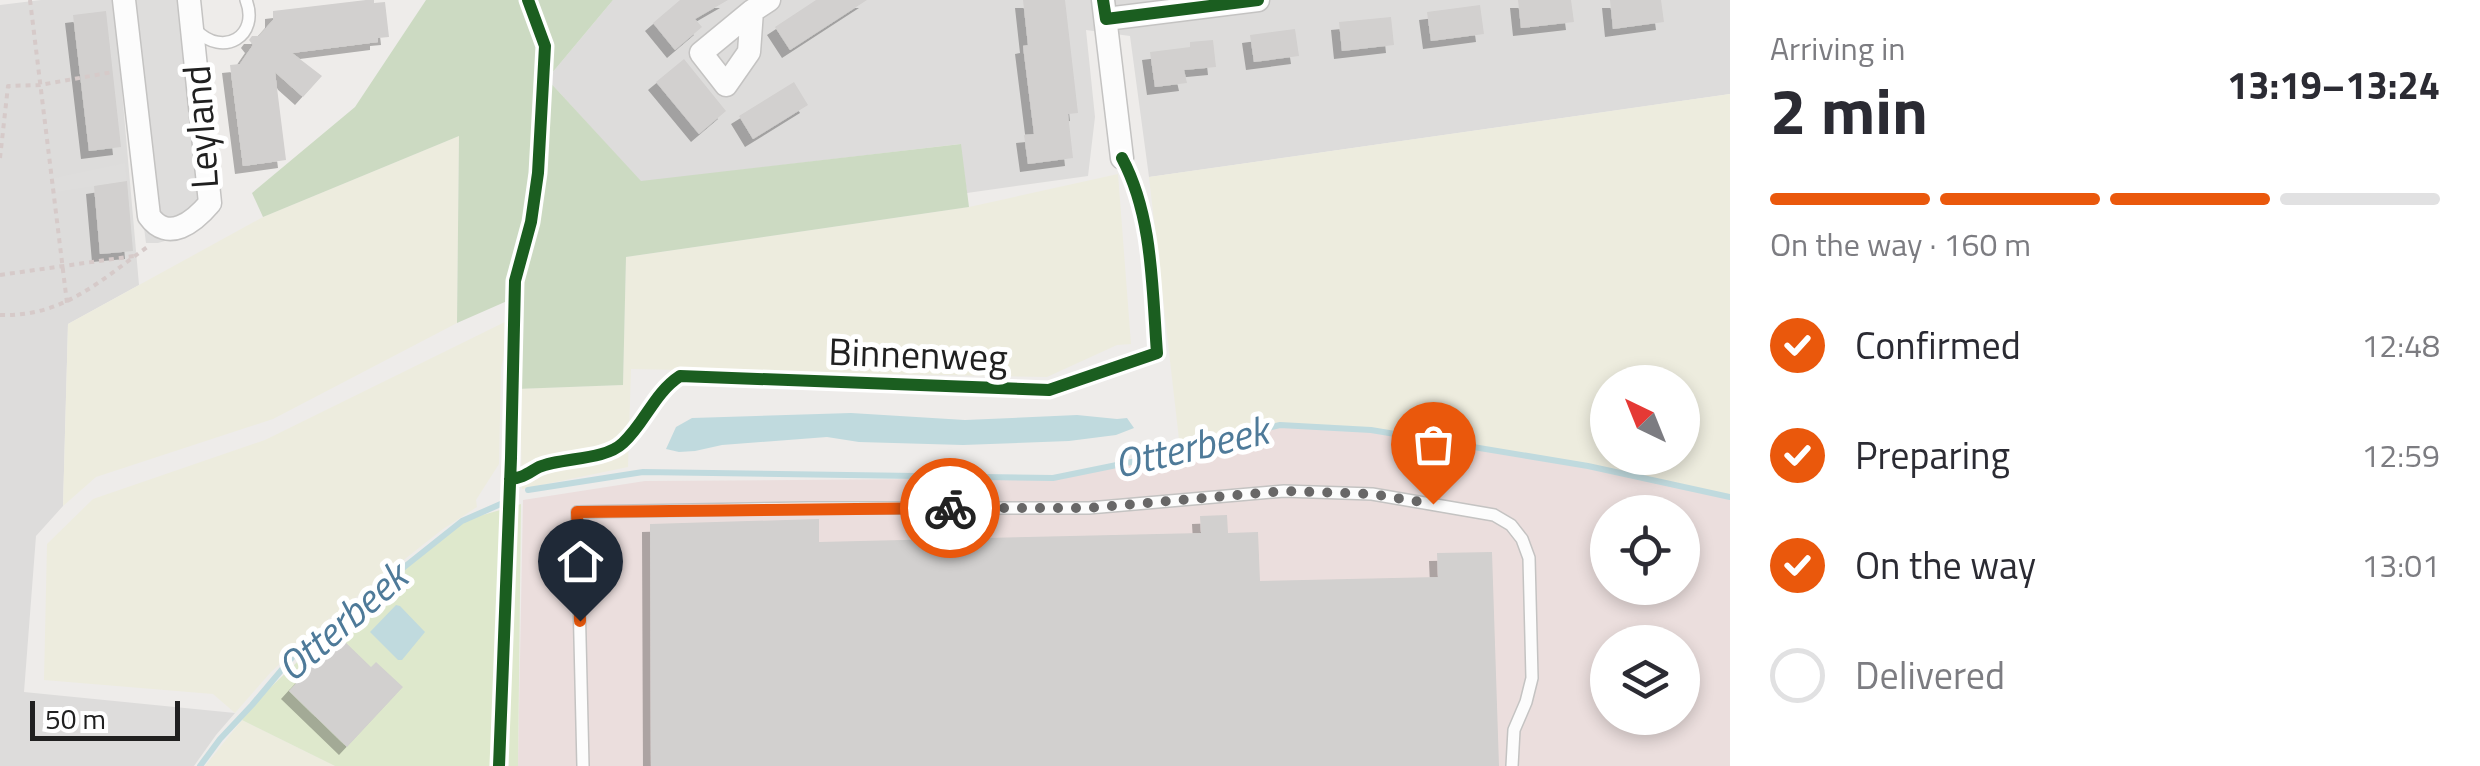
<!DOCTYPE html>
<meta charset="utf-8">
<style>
body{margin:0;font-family:"Titillium Web",sans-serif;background:#f7f7f7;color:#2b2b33;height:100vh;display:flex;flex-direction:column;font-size:38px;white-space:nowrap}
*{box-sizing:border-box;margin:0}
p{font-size:32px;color:#7c7c81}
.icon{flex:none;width:55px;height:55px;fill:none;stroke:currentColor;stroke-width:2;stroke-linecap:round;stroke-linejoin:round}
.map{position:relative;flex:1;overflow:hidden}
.side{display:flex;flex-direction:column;background:#fff;width:750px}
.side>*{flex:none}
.needle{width:65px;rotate:317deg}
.tools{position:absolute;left:1590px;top:365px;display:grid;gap:20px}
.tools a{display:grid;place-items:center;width:110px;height:110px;border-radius:50%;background:#fff;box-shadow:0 5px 15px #0003;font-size:50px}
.scale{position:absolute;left:30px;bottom:25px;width:150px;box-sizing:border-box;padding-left:10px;border:5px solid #202020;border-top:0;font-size:28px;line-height:35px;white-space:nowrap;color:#202020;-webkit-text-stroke:8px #fff;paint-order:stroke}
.pin{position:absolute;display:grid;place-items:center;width:85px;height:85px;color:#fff;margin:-102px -42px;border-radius:50% 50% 50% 0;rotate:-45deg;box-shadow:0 0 10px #0007}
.pin .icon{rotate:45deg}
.courier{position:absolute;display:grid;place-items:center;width:100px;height:100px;margin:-50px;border:8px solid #ea580c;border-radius:50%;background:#fff;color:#222;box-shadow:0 2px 12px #0007}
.headline em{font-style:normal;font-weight:700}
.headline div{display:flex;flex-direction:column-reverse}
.headline{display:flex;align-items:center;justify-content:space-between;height:170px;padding:0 40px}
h1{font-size:65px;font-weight:700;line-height:75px}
.bar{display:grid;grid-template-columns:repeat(4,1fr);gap:15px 10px;align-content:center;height:120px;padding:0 40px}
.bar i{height:12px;border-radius:8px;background:#e1e1e2}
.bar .active{background:#ea580c}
.bar p{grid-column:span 4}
ol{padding:0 40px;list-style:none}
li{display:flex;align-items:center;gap:30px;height:110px}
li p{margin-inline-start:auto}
li .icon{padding:10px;border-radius:50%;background:#ea580c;color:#fff;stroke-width:4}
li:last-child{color:#7c7c81}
li i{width:55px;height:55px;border:5px solid #e1e1e2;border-radius:50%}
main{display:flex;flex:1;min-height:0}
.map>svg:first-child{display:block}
</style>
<main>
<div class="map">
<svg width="1730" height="766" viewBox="0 0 1730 766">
<defs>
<filter id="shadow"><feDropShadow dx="-8" dy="8" stdDeviation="0" flood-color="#0004"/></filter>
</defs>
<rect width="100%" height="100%" fill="#eeecea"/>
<!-- residential -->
<path fill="#dddcdb" d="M41,0H114L139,285L68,324L63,506L36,536L24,692L235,713L216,735L194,766H0V5Z
M613,0H1730V94L1149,177L1130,36L1086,30L1095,117L1088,176L967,193L960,144L641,182L547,79Z"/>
<!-- commercial -->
<path fill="#ebdedd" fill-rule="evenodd" d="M1280,425L1371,430L1588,466L1730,499V766H518L523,500L645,481L1053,478L1166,458L1180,448ZM1608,512H1682V588H1608ZM1608,642H1682V718H1608Z"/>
<!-- farmland -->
<path fill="#edecde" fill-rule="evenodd" d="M1730,94V499L1588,466L1371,430L1280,425L1180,448L1149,177ZM1682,382V458H1608V382Z
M459,136L457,323L273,419L96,477L63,506L68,324L263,217Z
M1118,174L1131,344L1117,345L1047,377L631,369L628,467L522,489L521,440L516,389L623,385L626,257L969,207Z
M513,318L501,368L499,464L476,500L477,507L443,529L330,618L271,672L235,713L213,694L44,680L47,544L93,499L265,440Z
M242,720L335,766H205Z"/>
<!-- grass -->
<path fill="#dee8cc" d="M521,504L518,766H335L242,720L252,705L332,629L462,521Z"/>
<!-- forest -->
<path fill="#ccdac2" d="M426,0H613L547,79L641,181L961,144L969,207L626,257L623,385L516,389L512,299L457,323L459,136L263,217L252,193L355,107Z"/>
<!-- parking -->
<path fill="#dedddc" d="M115,0H197L218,213L175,238L158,243H146Z
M125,163L127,181L56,192L54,178Z"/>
<!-- water -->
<path fill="#c0dade" d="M851,413L965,420L1077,415L1117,419L1127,418L1134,428L1116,435L1069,441L963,445L859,442L827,437L722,445L695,451L679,452L666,449L676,427L692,418Z
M396,605L400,606L425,632L402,660H398L370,632Z"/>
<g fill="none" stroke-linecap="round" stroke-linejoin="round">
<!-- stream -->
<path stroke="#c0dade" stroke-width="6" d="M528,490L643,472L1053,478L1156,457L1180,448L1280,425L1371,430L1588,466L1730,497
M200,766L220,739L252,705L295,654L462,521L503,503"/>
</g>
<!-- building -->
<path fill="#d2d0cf" filter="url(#shadow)" d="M366,0H374V3L385,2L389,37L378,38V42L292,53L322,76L303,97L275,72L286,160L243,166L230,65L240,64L253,45L249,40L252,36H259L273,20V11Z
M680,0H728L695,19L702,27L675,50L653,23Z
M816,0H867L790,50L775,27Z
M1023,0H1065L1078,113L1068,114L1073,158L1028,164L1024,135L1034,134L1023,46L1028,45Z
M1518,0H1571L1574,22L1521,28Z
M1610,0H1661L1664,22L1613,29Z
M1480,5L1484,34L1431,41L1427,12Z
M106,11L121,147L89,151L73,15Z
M1391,17L1394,45L1342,51L1339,22Z
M1295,29L1299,56L1254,62L1250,35Z
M1213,40L1216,67L1184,70L1187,83L1155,87L1150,52L1190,47V42Z
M684,59L726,111L699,134L656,82Z
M794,82L808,105L753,139L739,116Z
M127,181L133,251L100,254L94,186Z
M1227,515L1228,533L1258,532L1260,581L1438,577L1437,553L1492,552L1499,766H651L650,524L819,519V542L1201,533L1200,516Z
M339,636L371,667L376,662L403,687L347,747L289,691Z"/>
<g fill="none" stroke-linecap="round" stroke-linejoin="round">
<!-- service casing -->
<g stroke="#c4c3c2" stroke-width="14">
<path id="service" d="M196,30C223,58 260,36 246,0
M583,766L577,512L809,508H1089L1284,491L1372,494L1494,515L1511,525L1522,539L1529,558L1532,678L1526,702L1514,730L1512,766"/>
</g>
<!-- minor casing -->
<g stroke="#c4c3c2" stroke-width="25">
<path id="minor" d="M124,0L149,216C168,243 194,222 210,203L189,0
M1103,0L1122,158
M752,11L749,52L726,85L701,53L752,11L769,0
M1106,19L1258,0"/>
</g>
<!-- path -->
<path stroke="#d6cac9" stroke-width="4" stroke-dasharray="5 5" stroke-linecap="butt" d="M30,0L67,303
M0,158L8,86L40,85L113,72
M0,275L134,256
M0,315C64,317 101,280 150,245"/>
<!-- service -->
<use href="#service" stroke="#fcfcfc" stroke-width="11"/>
<!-- minor -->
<use href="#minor" stroke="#fcfcfc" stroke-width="22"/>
<!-- cycleway casing -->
<g stroke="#fff" stroke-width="19">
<path id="cycleway" d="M1103,0L1106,19L1258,0
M510,479C523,478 528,473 539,467C562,457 604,461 623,443C645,423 654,393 680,376L1049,390L1157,353C1152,288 1153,216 1122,158
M499,766L511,458L515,281L531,222L538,173L545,46L528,0"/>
</g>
<!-- cycleway -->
<use href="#cycleway" stroke="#1b5e20" stroke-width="12"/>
</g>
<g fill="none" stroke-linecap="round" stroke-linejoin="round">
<!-- done -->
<path stroke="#686767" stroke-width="10" stroke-dasharray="0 18" d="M950,508H1089L1284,491L1372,494L1433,504"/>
<!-- route -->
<path stroke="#ea580c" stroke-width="12" d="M580,621L577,512L950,508"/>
</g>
<g text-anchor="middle" stroke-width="10" stroke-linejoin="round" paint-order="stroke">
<!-- street labels -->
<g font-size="38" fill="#202020" stroke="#fff">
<text transform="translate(201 127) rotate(-94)" y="13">Leyland</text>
<text transform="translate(918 355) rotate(2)" y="13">Binnenweg</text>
</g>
<!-- water labels -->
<g font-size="40" font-style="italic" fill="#4e7a99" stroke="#fff">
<text transform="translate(1191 447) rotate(-13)" y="14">Otterbeek</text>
<text transform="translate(342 622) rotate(-41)" y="14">Otterbeek</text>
</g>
</g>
</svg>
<div class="tools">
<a><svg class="needle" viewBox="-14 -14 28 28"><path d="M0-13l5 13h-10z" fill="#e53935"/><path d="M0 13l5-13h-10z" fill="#7c7c81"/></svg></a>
<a><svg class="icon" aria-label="locate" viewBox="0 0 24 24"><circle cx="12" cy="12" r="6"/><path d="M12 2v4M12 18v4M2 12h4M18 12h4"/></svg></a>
<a><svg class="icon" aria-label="layers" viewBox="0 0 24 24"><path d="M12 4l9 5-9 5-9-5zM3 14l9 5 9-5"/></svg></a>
</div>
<div class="scale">50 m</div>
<div class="pin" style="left:1433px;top:504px;background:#ea580c"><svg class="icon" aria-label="bag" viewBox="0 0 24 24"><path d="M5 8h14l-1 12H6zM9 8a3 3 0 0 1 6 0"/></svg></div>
<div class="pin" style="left:580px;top:621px;background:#1f2937"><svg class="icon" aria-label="home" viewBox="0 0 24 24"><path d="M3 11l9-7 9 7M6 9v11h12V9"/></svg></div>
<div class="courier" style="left:950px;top:508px"><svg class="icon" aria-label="bike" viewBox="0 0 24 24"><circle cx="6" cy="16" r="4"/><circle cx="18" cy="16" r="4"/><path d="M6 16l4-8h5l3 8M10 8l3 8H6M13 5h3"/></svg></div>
</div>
<section class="side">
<div class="headline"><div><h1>2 min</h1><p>Arriving in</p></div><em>13:19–13:24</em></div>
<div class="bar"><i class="active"></i><i class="active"></i><i class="active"></i><i></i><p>On the way · 160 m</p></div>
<ol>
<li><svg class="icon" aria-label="check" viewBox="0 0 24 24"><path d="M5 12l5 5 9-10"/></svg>Confirmed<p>12:48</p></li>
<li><svg class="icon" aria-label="check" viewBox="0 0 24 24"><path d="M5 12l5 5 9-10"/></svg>Preparing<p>12:59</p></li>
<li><svg class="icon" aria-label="check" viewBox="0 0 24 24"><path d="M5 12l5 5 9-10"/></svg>On the way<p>13:01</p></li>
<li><i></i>Delivered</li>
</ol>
</section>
</main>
